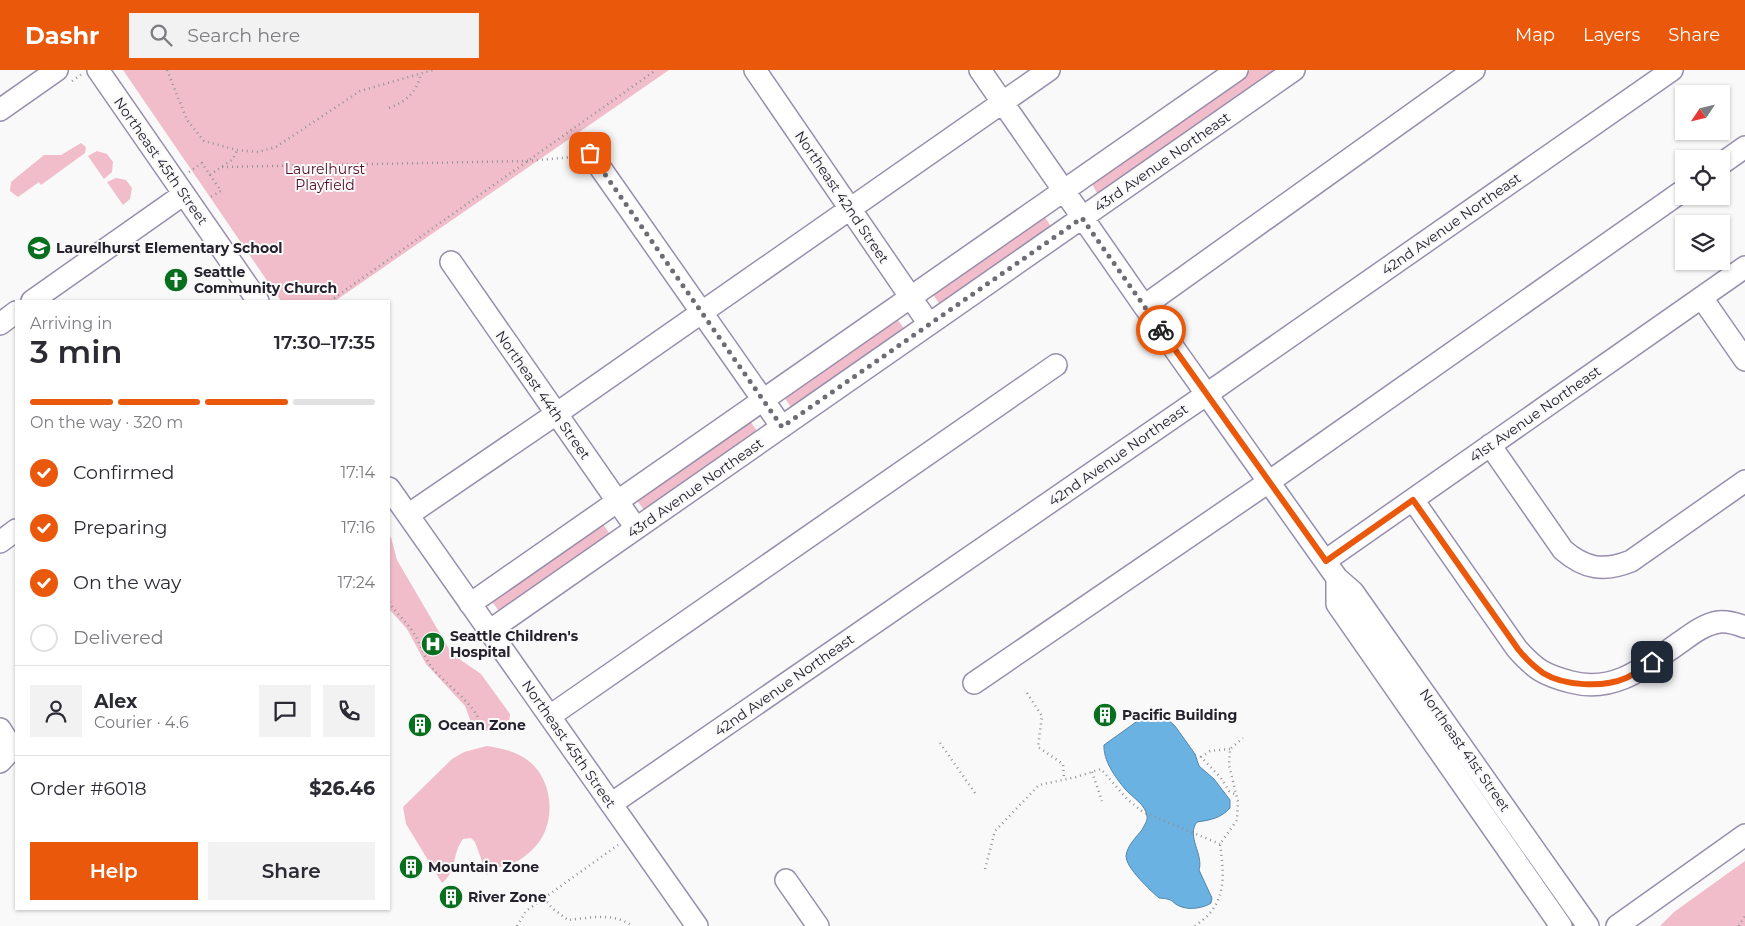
<!DOCTYPE html>
<meta charset="utf-8">
<style>
body{margin:0;font-family:Montserrat,sans-serif;background:#f2f2f3;color:#2b2b33;height:100vh;display:flex;flex-direction:column;font-size:19px;white-space:nowrap}
*{box-sizing:border-box;margin:0}
p{font-size:16px;color:#7c7c81}
.icon{flex:none;width:28px;height:28px;fill:none;stroke:currentColor;stroke-width:2;stroke-linecap:round;stroke-linejoin:round}
.map{position:relative;flex:1;overflow:hidden}
.details{position:absolute;left:15px;top:230px;width:375px;height:610px;display:flex;flex-direction:column;background:#fff;border-radius:0px;box-shadow:0 1px 4px #0004}
.details>*{flex:none}
.needle{width:32px;rotate:235deg}
.controls{position:absolute;left:1675px;top:15px;display:grid;gap:10px}
.controls a{display:grid;place-items:center;width:55px;height:55px;border-radius:0px;background:#fff;box-shadow:0 1px 4px #0004;font-size:25px}
.pin{position:absolute;display:grid;place-items:center;width:42px;height:42px;color:#fff;margin:-21px;border-radius:10px;box-shadow:0 2px 8px #0006}
.courier{position:absolute;display:grid;place-items:center;width:50px;height:50px;margin:-25px;border:4px solid #ea580c;border-radius:50%;background:#fff;color:#222;box-shadow:0 1px 6px #0007}
.headline em{font-style:normal;font-weight:600}
.headline div{display:flex;flex-direction:column-reverse}
.headline{display:flex;align-items:center;justify-content:space-between;height:85px;padding:0 15px}
h1{font-size:32px;font-weight:600;line-height:38px}
.bar{display:grid;grid-template-columns:repeat(4,1fr);gap:8px 5px;align-content:center;height:60px;padding:0 15px}
.bar i{height:6px;border-radius:4px;background:#e1e1e2}
.bar .current{background:#ea580c}
.bar p{grid-column:span 4}
.line{display:flex;align-items:center;gap:12px;padding:0 15px;border-top:1px solid #e1e1e2}
.line div{flex:1}
.round{display:grid;place-items:center;flex:none;width:52px;height:52px;border-radius:0px;background:#f2f2f3}
ol{padding:0 15px;list-style:none}
li{display:flex;align-items:center;gap:15px;height:55px}
li p{margin-inline-start:auto}
li .icon{padding:5px;border-radius:50%;background:#ea580c;color:#fff;stroke-width:4}
li:last-child{color:#7c7c81}
li i{width:28px;height:28px;border:2px solid #e1e1e2;border-radius:50%}
.primary-button{display:flex;gap:10px;margin-top:auto;padding:10px 15px}
.primary-button a{flex:1;height:58px;border-radius:0px;background:#ea580c;color:#fff;font-size:20px;font-weight:600;line-height:58px;text-align:center}
.primary-button a+a{background:#f2f2f3;color:#2b2b33}
header{display:flex;align-items:center;gap:30px;box-sizing:border-box;height:70px;padding:0 25px;background:#ea580c;color:#fff}
header strong{font-size:24px}
nav{display:flex;gap:28px;margin-inline-start:auto;font-size:18px}
.search{width:350px;height:45px;background:#f2f2f3;display:flex;align-items:center;gap:12px;box-sizing:border-box;padding:0 18px;border-radius:0px;color:#7c7c81;font-size:19px}
.map>svg:first-child{display:block}
</style>
<header>
<strong>Dashr</strong>
<div class="search"><svg class="icon" aria-label="search" viewBox="0 0 24 24"><circle cx="10" cy="10" r="6"/><path d="M15 15l6 6"/></svg>Search here</div>
<nav><a>Map</a><a>Layers</a><a>Share</a></nav>
</header>
<div class="map">
<svg width="1745" height="856" viewBox="0 0 1745 856">
<rect width="100%" height="100%" fill="#f9f9f9"/>
<!-- green -->
<path fill="#f1bdca" d="M123,0H669L335,231H281Z
M1250,0H1282L1107,122L1097,123L1093,116L1095,107Z
M81,73L86,77L85,83L41,115L39,112L18,127L10,121L11,112L44,85H61Z
M97,81L107,84L113,92L112,102L104,109L88,86Z
M116,108L126,110L132,118L130,129L123,135L107,112Z
M1044,146L1052,158L941,236L932,223Z
M897,249L906,261L793,340L784,327Z
M750,351L759,364L646,443L636,429Z
M602,453L612,467L501,544L491,530Z
M391,467L397,490L452,584L481,604L510,644L508,661L474,660L465,636L426,594L407,559L389,539V468Z
M487,676C503,679 517,681 530,692C554,712 557,756 533,779C529,783 521,790 515,792C504,797 495,796 487,805L475,772L471,768L463,769C452,783 457,802 442,813L406,754L403,737L452,689L464,682Z
M1745,791V856H1660L1674,842Z"/>
<!-- water -->
<path fill="#6ab2e1" stroke="#5586ab" d="M1150,642L1165,647L1175,656L1195,684L1199,696L1214,709L1230,730V738C1221,748 1211,750 1197,752C1186,766 1204,785 1199,800L1212,828L1211,833C1204,838 1190,840 1182,837C1170,833 1176,829 1159,828C1150,820 1126,798 1126,786C1127,776 1136,767 1142,760C1144,755 1148,751 1147,746C1146,735 1132,727 1125,719C1115,707 1103,690 1104,675Z"/>
<g fill="none" stroke-linecap="round" stroke-linejoin="round">
<!-- minor casing -->
<g stroke="#988ead" stroke-width="24">
<path id="minor" d="M98,0L258,231
M755,0L929,254
M980,0L1144,236L1337,508L1353,522L1588,856
M0,40L57,0
M590,83L782,357
M1721,94L1745,77
M451,192L636,458
M1702,228L1745,290
M32,231L184,124
M1144,236L1474,0
M0,254L16,242
M1490,375L1563,480C1585,499 1604,502 1631,491L1745,411
M389,418L697,856
M1413,430L1517,579C1536,600 1544,605 1571,612C1616,624 1647,595 1682,571C1693,563 1705,554 1719,552C1728,551 1737,554 1745,557
M408,445L556,344L1049,0
M0,472L16,460
M1325,491L1745,197
M1337,508V534L1561,856
M470,534L1237,0
M489,561L1294,0
M974,613L1270,411L1684,120
M550,646L1056,295
M0,659L9,673L10,681L0,692
M611,734L1207,324L1672,0
M786,810L818,856
M1617,856L1745,765"/>
</g>
<!-- path -->
<path stroke="#949298" stroke-width="2.5" stroke-dasharray="1 4" stroke-linecap="butt" d="M167,0L187,50L204,71L237,80L258,82L276,77L360,21L433,0
M72,11L82,4
M389,38C407,31 417,22 421,3
M222,97L526,91L574,87
M189,102L202,93L221,121L209,128
M210,105L233,89L237,80
M330,231L656,0
M389,532C396,544 406,551 413,562C421,574 424,588 433,599C443,611 477,637 479,651C479,655 479,659 479,663
M1027,623L1042,646L1038,677L1063,694L1064,709
M940,673L975,723
M1230,679L1210,681L1201,687L1221,708L1229,721L1236,725
M1092,702L1102,731
M985,799L995,761L1039,715L1076,707L1101,699L1127,729L1143,742L1220,774
M544,828L552,838L568,850C588,848 615,842 632,856
M517,856L526,841L618,775
M1195,856C1200,852 1206,848 1210,843C1227,823 1223,798 1220,774L1237,750L1238,732L1229,695L1230,679L1243,668
M1739,856L1745,846"/>
<!-- minor -->
<use href="#minor" stroke="#fff" stroke-width="21"/>
</g>
<g fill="none" stroke-linecap="round" stroke-linejoin="round">
<!-- done -->
<path stroke="#6f6d74" stroke-width="5" stroke-dasharray="0 9" d="M590,83L782,357L1082,148L1161,260"/>
<!-- route -->
<path stroke="#ea580c" stroke-width="6" d="M1161,260L1326,491L1413,430L1518,579C1525,588 1533,596 1543,603C1564,616 1603,618 1626,608C1635,604 1644,597 1652,592"/>
</g>
<!-- icons -->
<defs>
<g id="school-disc" transform="scale(1.25)"><circle r="9.5" fill="#076f1e" stroke="#f9f9f9"/><path d="M0-5L7-2L0 1L-7-2ZM-4 1L0 2.5L4 1V4Q0 6-4 4Z" fill="#fff"/></g>
<g id="church-disc" transform="scale(1.25)"><circle r="9.5" fill="#076f1e" stroke="#f9f9f9"/><path d="M-1.2-6h2.4v3.5h3.3v2.4h-3.3V6h-2.4V-.1h-3.3v-2.4h3.3Z" fill="#fff"/></g>
<g id="hospital-disc" transform="scale(1.25)"><circle r="9.5" fill="#076f1e" stroke="#f9f9f9"/><path d="M-5-5h3v3.5h4V-5h3V5h-3V1.5h-4V5h-3Z" fill="#fff"/></g>
<g id="building-disc" transform="scale(1.25)"><circle r="9.5" fill="#076f1e" stroke="#f9f9f9"/><path d="M-4-6H4V6H1V3H-1V6H-4ZM-2.5-4.3h1.7v1.8h-1.7ZM.8-4.3h1.7v1.8H.8ZM-2.5-1h1.7V.8h-1.7ZM.8-1h1.7V.8H.8Z" fill="#fff"/></g>
</defs>
<g fill-rule="evenodd">
<use href="#school-disc" x="39" y="178"/>
<use href="#church-disc" x="176" y="210"/>
<use href="#hospital-disc" x="433" y="574"/>
<use href="#building-disc" x="1105" y="645"/>
<use href="#building-disc" x="420" y="655"/>
<use href="#building-disc" x="411" y="797"/>
<use href="#building-disc" x="451" y="827"/>
</g>
<g text-anchor="middle" stroke-width="4" stroke-linejoin="round" paint-order="stroke">
<!-- street labels -->
<g font-size="14" fill="#25212d" stroke="#f9f9f9">
<text transform="translate(161 91) rotate(55)" y="5">Northeast 45th Street</text>
<text transform="translate(1162 92) rotate(-35)" y="5">43rd Avenue Northeast</text>
<text transform="translate(842 127) rotate(56)" y="5">Northeast 42nd Street</text>
<text transform="translate(1451 154) rotate(-35)" y="5">42nd Avenue Northeast</text>
<text transform="translate(543 325) rotate(55)" y="5">Northeast 44th Street</text>
<text transform="translate(1535 344) rotate(-35)" y="5">41st Avenue Northeast</text>
<text transform="translate(1118 385) rotate(-35)" y="5">42nd Avenue Northeast</text>
<text transform="translate(695 418) rotate(-35)" y="5">43rd Avenue Northeast</text>
<text transform="translate(784 615) rotate(-35)" y="5">42nd Avenue Northeast</text>
<text transform="translate(569 674) rotate(55)" y="5">Northeast 45th Street</text>
<text transform="translate(1465 680) rotate(55)" y="5">Northeast 41st Street</text>
</g>
<!-- park labels -->
<g font-size="14" fill="#530c28" stroke="#f9f9f9">
<text x="325" y="104">Laurelhurst<tspan x="325" dy="16">Playfield</tspan></text>
</g>
<!-- poi labels -->
<g font-size="14" font-weight="bold" fill="#25212d" stroke="#f9f9f9" text-anchor="start">
<text x="56" y="183">Laurelhurst Elementary School</text>
<text x="194" y="207">Seattle<tspan x="194" dy="16">Community Church</tspan></text>
<text x="450" y="571">Seattle Children's<tspan x="450" dy="16">Hospital</tspan></text>
<text x="1122" y="650">Pacific Building</text>
<text x="438" y="660">Ocean Zone</text>
<text x="428" y="802">Mountain Zone</text>
<text x="468" y="832">River Zone</text>
</g>
</g>
</svg>
<div class="controls">
<a><svg class="needle" viewBox="-14 -14 28 28"><path d="M0-13l5 13h-10z" fill="#e53935"/><path d="M0 13l5-13h-10z" fill="#7c7c81"/></svg></a>
<a><svg class="icon" aria-label="locate" viewBox="0 0 24 24"><circle cx="12" cy="12" r="6"/><path d="M12 2v4M12 18v4M2 12h4M18 12h4"/></svg></a>
<a><svg class="icon" aria-label="layers" viewBox="0 0 24 24"><path d="M12 4l9 5-9 5-9-5zM3 14l9 5 9-5"/></svg></a>
</div>
<div class="pin" style="left:590px;top:83px;background:#ea580c"><svg class="icon" aria-label="bag" viewBox="0 0 24 24"><path d="M5 8h14l-1 12H6zM9 8a3 3 0 0 1 6 0"/></svg></div>
<div class="pin" style="left:1652px;top:592px;background:#1f2937"><svg class="icon" aria-label="home" viewBox="0 0 24 24"><path d="M3 11l9-7 9 7M6 9v11h12V9"/></svg></div>
<div class="courier" style="left:1161px;top:260px"><svg class="icon" aria-label="bike" viewBox="0 0 24 24"><circle cx="6" cy="16" r="4"/><circle cx="18" cy="16" r="4"/><path d="M6 16l4-8h5l3 8M10 8l3 8H6M13 5h3"/></svg></div>
<section class="details">
<div class="headline"><div><h1>3 min</h1><p>Arriving in</p></div><em>17:30–17:35</em></div>
<div class="bar"><i class="current"></i><i class="current"></i><i class="current"></i><i></i><p>On the way · 320 m</p></div>
<ol>
<li><svg class="icon" aria-label="check" viewBox="0 0 24 24"><path d="M5 12l5 5 9-10"/></svg>Confirmed<p>17:14</p></li>
<li><svg class="icon" aria-label="check" viewBox="0 0 24 24"><path d="M5 12l5 5 9-10"/></svg>Preparing<p>17:16</p></li>
<li><svg class="icon" aria-label="check" viewBox="0 0 24 24"><path d="M5 12l5 5 9-10"/></svg>On the way<p>17:24</p></li>
<li><i></i>Delivered</li>
</ol>
<div class="line" style="height:90px"><a class="round"><svg class="icon" aria-label="person" viewBox="0 0 24 24"><circle cx="12" cy="8" r="4"/><path d="M4 21q1-7 8-7t8 7"/></svg></a><div><b>Alex</b><p>Courier · 4.6</p></div><a class="round"><svg class="icon" aria-label="chat" viewBox="0 0 24 24"><path d="M4 5h16v11H9l-5 4z"/></svg></a><a class="round"><svg class="icon" aria-label="phone" viewBox="0 0 24 24"><path d="M5 4h4l2 5-3 2q2 4 5 5l2-3 5 2v4C11 20 4 13 5 4z"/></svg></a></div>
<div class="line" style="height:65px"><div>Order #6018</div><b>$26.46</b></div>
<div class="primary-button"><a>Help</a><a>Share</a></div>
</section>
</div>
